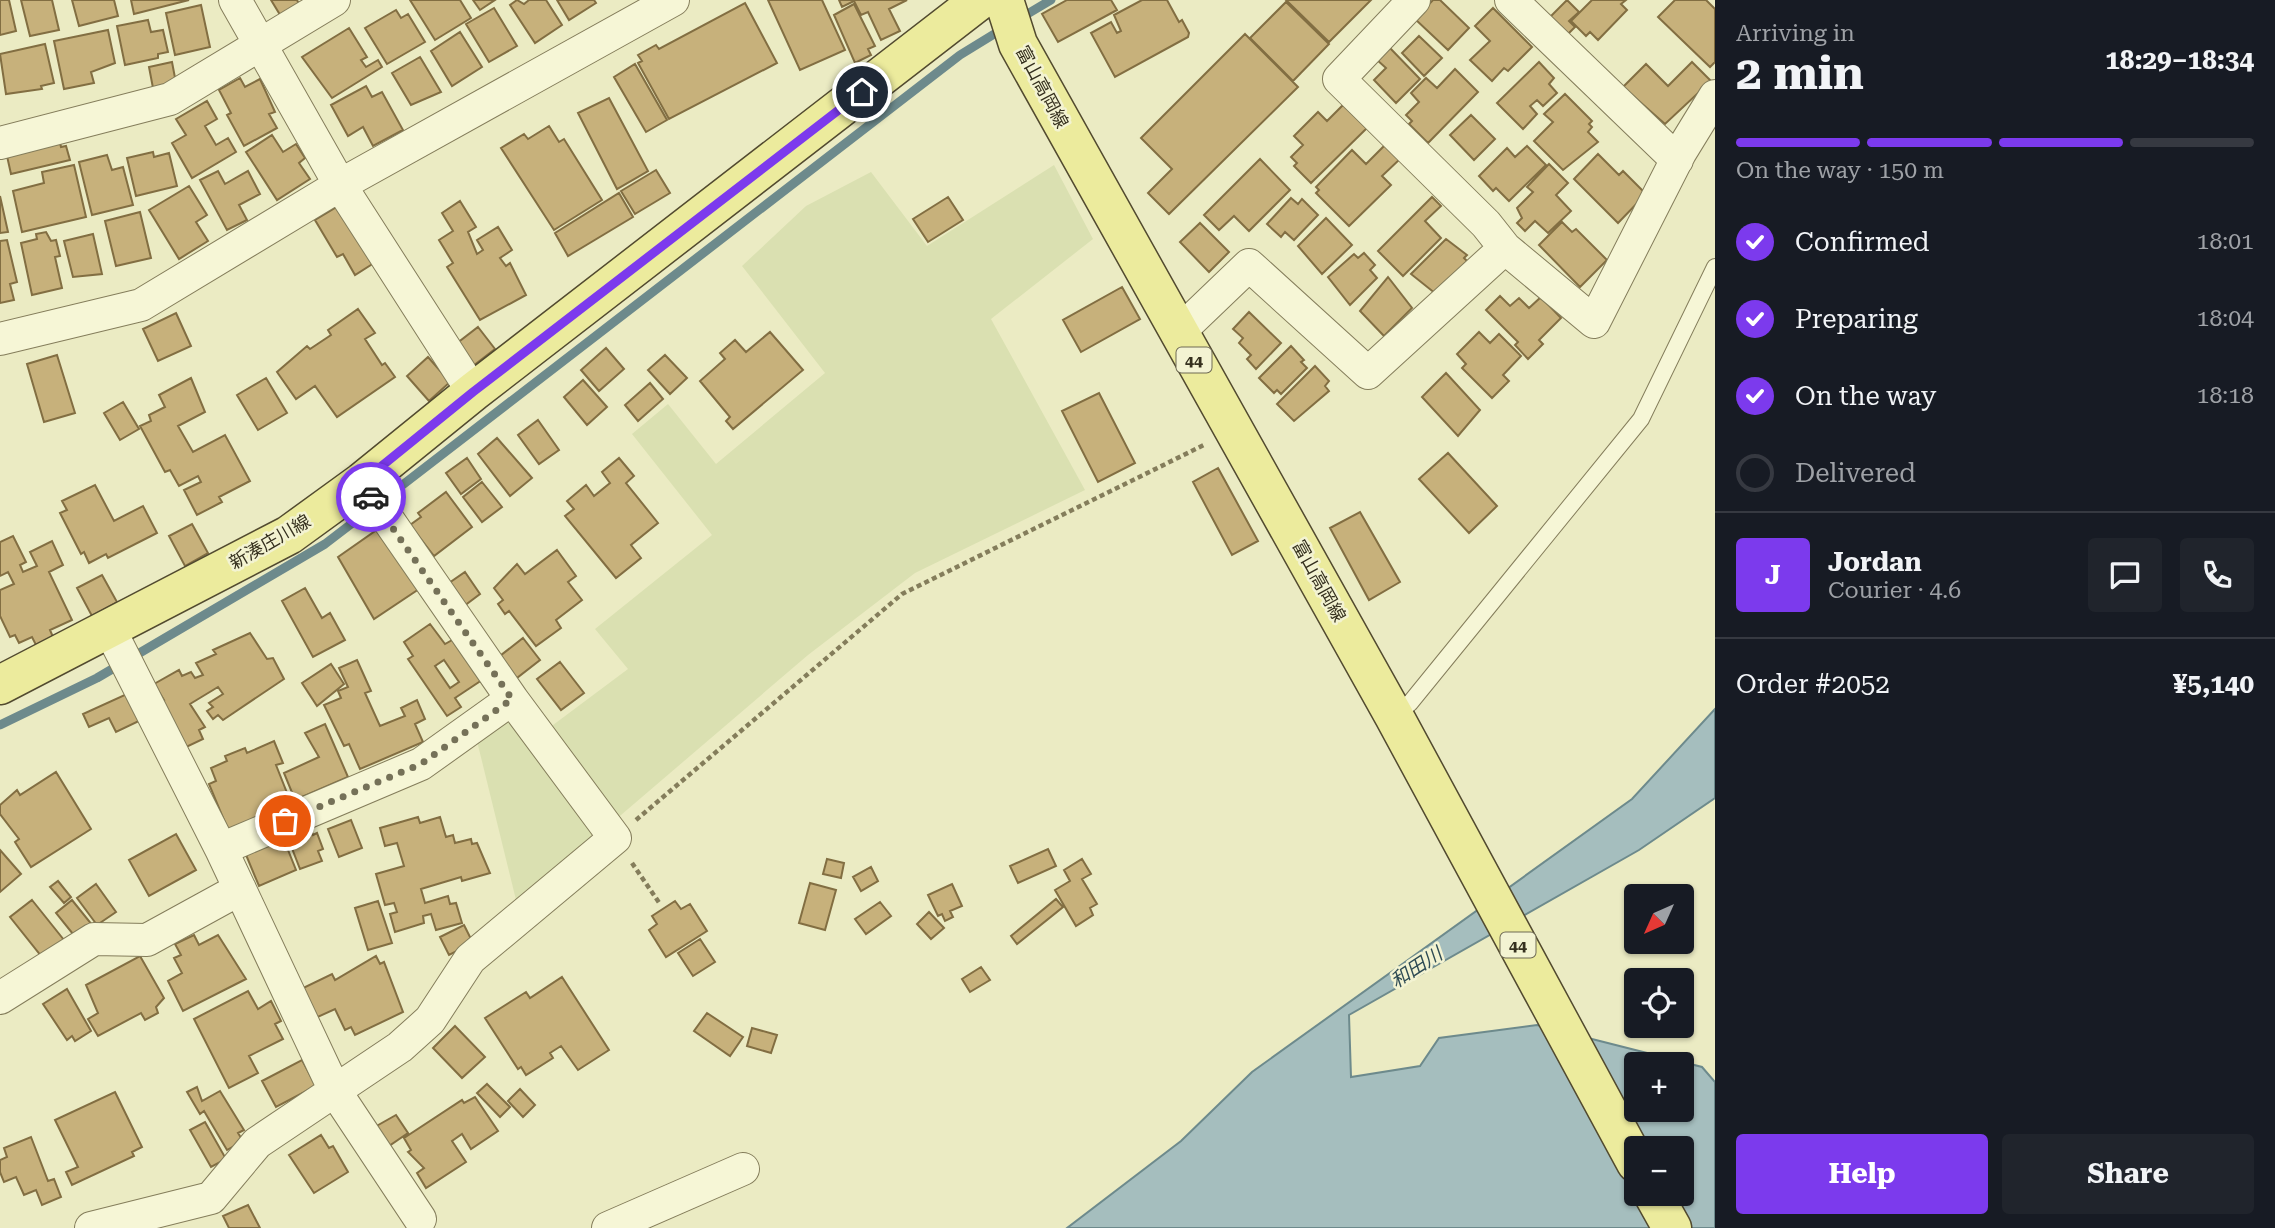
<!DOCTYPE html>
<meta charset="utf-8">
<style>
body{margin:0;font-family:"Roboto Serif","Noto Sans JP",serif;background:#20242c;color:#f1f3f6;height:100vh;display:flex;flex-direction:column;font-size:26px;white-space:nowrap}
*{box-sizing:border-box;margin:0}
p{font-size:23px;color:#9ea1a6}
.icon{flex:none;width:38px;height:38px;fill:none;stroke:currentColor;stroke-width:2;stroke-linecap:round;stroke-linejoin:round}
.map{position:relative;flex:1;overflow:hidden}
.side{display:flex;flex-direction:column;background:#171b24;width:560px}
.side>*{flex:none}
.needle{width:46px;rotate:225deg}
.buttons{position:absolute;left:1624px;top:884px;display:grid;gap:14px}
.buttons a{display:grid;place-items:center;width:70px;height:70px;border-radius:7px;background:#171b24;box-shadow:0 2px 5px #0004;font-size:35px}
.pin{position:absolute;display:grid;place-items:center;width:60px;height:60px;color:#fff;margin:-30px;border:4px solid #fff;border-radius:50%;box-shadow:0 2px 7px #0007}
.courier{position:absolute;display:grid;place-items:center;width:70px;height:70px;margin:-35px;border:5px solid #7c3aed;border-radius:50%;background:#fff;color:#222;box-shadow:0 2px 9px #0007}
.summary em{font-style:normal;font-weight:700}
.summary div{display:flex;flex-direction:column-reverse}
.summary{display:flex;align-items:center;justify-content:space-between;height:119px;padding:0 21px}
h1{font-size:46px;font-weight:700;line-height:52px}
.bar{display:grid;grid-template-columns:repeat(4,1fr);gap:10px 7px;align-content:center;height:84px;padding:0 21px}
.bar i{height:9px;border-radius:5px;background:#363941}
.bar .current{background:#7c3aed}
.bar p{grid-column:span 4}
.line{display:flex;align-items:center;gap:18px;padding:0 21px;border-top:2px solid #363941}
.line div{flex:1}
.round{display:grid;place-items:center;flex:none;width:74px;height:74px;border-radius:7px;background:#20242c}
ol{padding:0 21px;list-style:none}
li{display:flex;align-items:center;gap:21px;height:77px}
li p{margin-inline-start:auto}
li .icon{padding:7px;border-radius:50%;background:#7c3aed;color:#fff;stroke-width:4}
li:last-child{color:#9ea1a6}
li i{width:38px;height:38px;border:4px solid #363941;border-radius:50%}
.action{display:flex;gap:14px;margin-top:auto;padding:14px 21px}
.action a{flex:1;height:80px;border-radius:7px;background:#7c3aed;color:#fff;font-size:28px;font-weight:700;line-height:80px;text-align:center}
.action a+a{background:#20242c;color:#f1f3f6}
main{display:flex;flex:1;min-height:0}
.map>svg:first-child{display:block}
</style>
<main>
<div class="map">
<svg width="1715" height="1228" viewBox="0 0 1715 1228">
<rect width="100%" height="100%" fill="#ebebc3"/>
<!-- farmland -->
<path fill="#dae0b1" d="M1054,165L1093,239L991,319L1085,490L915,573L808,655L614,821L549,728L628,669L595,629L712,535L632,434L668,404L716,464L825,373L742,266L806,206L871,172L927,246Z
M508,713L600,840L517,904L476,737Z"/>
<!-- water -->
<path fill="#a5bebe" stroke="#6d8a8c" stroke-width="2" fill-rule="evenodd" d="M1715,709V798L1639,850L1349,1015L1351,1077L1420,1066L1439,1038L1537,1025L1702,1067L1715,1082V1228H1067L1181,1141L1252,1072L1632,799ZM1636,1064H1682V1110H1636ZM1636,1148H1682V1194H1636Z"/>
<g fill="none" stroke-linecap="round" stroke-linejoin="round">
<!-- stream -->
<path stroke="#6d8a8c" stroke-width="9" d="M1019,19L1051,0
M383,500L960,55L1004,28
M0,725L97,678L325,544L372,508"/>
</g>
<!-- building -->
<path fill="#c7b17b" stroke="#826e42" stroke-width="2" fill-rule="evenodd" d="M0,0H9L16,31L0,35Z
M21,0H52L59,30L30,36Z
M72,0H114L118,16L79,26Z
M131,0H189L134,14Z
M271,0H297L300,6L282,18Z
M410,0H460L471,18L435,40Z
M473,0H495L480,10Z
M517,0L524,4L529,0H546L562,25L535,43L510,5Z
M557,0H594L596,3L569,20Z
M768,0H822L845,50L800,70Z
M839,0H907L889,9L900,31L881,40L868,12L861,15L854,1L842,7Z
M1067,0H1111L1117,10L1058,42L1042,14Z
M1142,0H1167L1179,22L1182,20L1189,33L1188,37L1115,77L1091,33L1111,22L1117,33L1121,31L1114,15Z
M1286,0H1371L1329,42Z
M1433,0H1440L1469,28L1448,50L1415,19Z
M1567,0L1579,12L1569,21L1575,27L1567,35L1550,17Z
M1592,0H1626L1621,4L1627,10L1598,40L1590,32L1586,36L1571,21Z
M1675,0H1706L1715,9V62L1710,67L1658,17Z
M1286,2L1329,44L1293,81L1250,38Z
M745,3L777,63L669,119L638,63L642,61L638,55L656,45L659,49Z
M854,4L875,46L868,49L871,55L855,63L834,15Z
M201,5L210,47L175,55L166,13Z
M494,8L517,46L489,62L466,24Z
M1493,8L1532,47L1508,71L1504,68L1492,81L1470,60L1490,41L1475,26Z
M396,10L401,18L408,14L425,42L387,64L365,28Z
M148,20L151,32L163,30L168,52L158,54V58L125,65L117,26Z
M349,28L367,57L361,60L366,67L378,60L382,67L332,98L302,57Z
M108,30L115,63L91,72L94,83L64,89L54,41Z
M460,32L482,67L452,86L431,51Z
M1245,34L1298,87L1169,214L1148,193L1172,169L1141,138Z
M1419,36L1442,58L1424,76L1402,53Z
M45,44L54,83L41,86L42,89L6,94L0,54Z
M1389,47L1420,79L1396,103L1374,80L1386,68L1376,59Z
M420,57L441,92L411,105L392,73Z
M172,62L176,83L153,88L149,67Z
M1539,62L1554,78L1549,84L1557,93L1543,106L1537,100L1530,106L1537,114L1523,129L1497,103Z
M1692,62L1711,81L1665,124L1623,87L1646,64L1668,86Z
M635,64L667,120L646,132L614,77Z
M1455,69L1478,92L1428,143L1409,124L1412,121L1406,115L1419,102L1411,93L1426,78L1437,88Z
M240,78L245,87L260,79L275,112L269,114L277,128L244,146L227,115L231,113L219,90Z
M366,86L372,97L382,92L403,130L373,146L363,127L348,136L331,105Z
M1565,94L1592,121L1589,124L1592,127L1588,132L1598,142L1563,170L1534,141L1553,122L1544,114Z
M609,98L648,171L617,189L578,113Z
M207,101L217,119L205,126L216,145L228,138L236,152L192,178L172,143L186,135L176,119Z
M1343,105L1367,128L1311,183L1294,166L1297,163L1291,157L1303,145L1294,136L1318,112L1327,121Z
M1471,115L1495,139L1474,160L1450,135Z
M549,126L559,142L564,139L602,200L554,230L501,148L524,134L528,139Z
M272,135L283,152L296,144L305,158L299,163L310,179L277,200L246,152Z
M60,143L61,147L66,146L70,160L11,174L7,156Z
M1386,144L1400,159L1382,176L1391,185L1349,226L1316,193L1319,190L1316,187L1352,150L1366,164Z
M1527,146L1546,165L1509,201L1496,188L1493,191L1479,176L1507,148L1515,157Z
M153,152L154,157L169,153L177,186L136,196L127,158Z
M1598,154L1619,175L1623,171L1646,194L1618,223L1574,179Z
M107,155L112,170L123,167L133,205L92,215L79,162Z
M1260,159L1290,190L1249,231L1234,216L1219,230L1204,215Z
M1549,164L1568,183L1556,195L1571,211L1548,233L1535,221L1525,231L1517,223L1522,218L1517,208L1533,192L1527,187Z
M74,165L86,217L22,232L13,191L44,183L42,172Z
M656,170L670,193L635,214L621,191Z
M218,171L225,184L248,171L260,194L239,205L247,220L227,230L200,180Z
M189,186L207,215L196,222L208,241L179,259L149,210Z
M619,193L633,217L568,256L555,233Z
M0,196L8,232L0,233Z
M948,197L963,220L928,242L913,219Z
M1432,197L1441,206L1425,221L1441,238L1403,276L1378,251Z
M1291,198L1298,204L1302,199L1318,215L1294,240L1285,232L1281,237L1267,224Z
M460,201L476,227L468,232L477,254L483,250L477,240L498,227L512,250L500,258L506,266L510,263L526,295L480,320L447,267L453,263L439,240L453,231L442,213Z
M340,205L374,263L355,275L343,254L337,257L315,220Z
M140,212L151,258L116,266L105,221Z
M1326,218L1352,245L1322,274L1298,246Z
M1562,222L1572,232L1576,229L1607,260L1580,287L1539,245Z
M1200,223L1229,252L1209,272L1180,242Z
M46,232L51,241L56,240L60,256L55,257L62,288L32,295L21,243L37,239L36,234Z
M93,234L102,274L73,277L64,241Z
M1446,239L1467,255L1464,258L1468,262L1436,294L1411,274Z
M7,240L17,282L10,284L14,300L0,303V241Z
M1364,253L1375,265L1370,270L1377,278L1350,305L1328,277L1354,254L1358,258Z
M1388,277L1412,308L1384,336L1360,311Z
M1122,287L1140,319L1081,352L1063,320Z
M1500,296L1510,306L1519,298L1529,308L1541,297L1561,318L1539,340L1543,344L1528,359L1515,345L1518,342L1486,310Z
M358,309L375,333L365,339L382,365L385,363L395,377L337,417L315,386L296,399L277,372L307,346L310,349L331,335L328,330Z
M1249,312L1281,343L1256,369L1247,359L1251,355L1239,343L1243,338L1233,329Z
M176,313L191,346L158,361L143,329Z
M478,327L495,349L473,366L456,344Z
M770,332L803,370L733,429L726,421L730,417L700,381L725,359L720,353L735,340L746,352Z
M1479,332L1490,343L1499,334L1521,356L1503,375L1509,381L1492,398L1462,368L1466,364L1457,354Z
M1291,346L1304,360L1301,362L1307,368L1281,394L1277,390L1274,393L1259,378Z
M606,348L624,369L599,391L581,370Z
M57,355L75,413L44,422L27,364Z
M665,355L687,378L670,394L648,370Z
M428,357L450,382L429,401L407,376Z
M1315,366L1329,381L1325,386L1329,391L1294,421L1277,404Z
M1446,373L1480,410L1458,436L1422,397Z
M191,378L205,412L178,426L193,452L225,435L250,481L219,497L222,502L197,515L184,490L201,482L198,476L179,486L170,470L165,472L140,426L151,421L149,415L165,407L159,395Z
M266,378L287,413L258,430L237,395Z
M583,380L607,407L587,425L564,397Z
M650,383L663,399L638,421L625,405Z
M1099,393L1135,463L1098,482L1062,411Z
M123,402L139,429L120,440L104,413Z
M538,420L559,450L539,464L518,435Z
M497,438L532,478L510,496L478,454Z
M1448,453L1497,506L1469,533L1419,479Z
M467,458L481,479L461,494L446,473Z
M619,458L634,476L626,483L658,523L631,545L641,558L616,578L565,516L574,509L567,501L586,485L594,496L610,483L602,472Z
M1218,468L1258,541L1232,555L1193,482Z
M482,482L502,507L482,522L463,497Z
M95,485L114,521L143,506L157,533L108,558L106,554L89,563L84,552L81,554L60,513L67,510L62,501Z
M446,492L472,527L434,556L410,525L421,517L418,513Z
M1360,512L1400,582L1369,600L1330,528Z
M192,524L208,553L185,566L169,536Z
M381,527L422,587L374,619L338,557Z
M13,536L26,562L20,565L23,572L37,566L30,552L52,541L63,565L49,572L72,620L50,630L53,637L36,645L32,637L19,643L15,635L10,637L0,616V590L14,584L8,572L0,576V542Z
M557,550L576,576L568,582L582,600L556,620L561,628L536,646L509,611L505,614L498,604L503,600L494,588L517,564L525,574Z
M465,572L480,594L464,606L449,583Z
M102,575L117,602L92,616L77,588Z
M305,588L322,618L330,613L345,640L313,657L282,601Z
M430,624L445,644L454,639L482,680L455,698L461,707L447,716L408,659L413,656L404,642ZM444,660L459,682L450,688L435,666Z
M250,633L267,659L273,658L284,679L223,720L218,715L213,719L207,711L213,707L209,703L223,694L218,687L190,704L205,727L199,730L203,739L182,749L157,703L164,700L154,684L179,670L182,676L191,672L195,678L203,675L196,663L216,654L213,650Z
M523,638L540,660L513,681L496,659Z
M357,660L371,691L365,693L380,726L405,716L401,708L417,700L425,719L415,724L423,742L360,769L349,744L344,746L324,705L341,698L338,691L348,687L339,668Z
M560,662L584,693L561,710L537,679Z
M331,664L344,684L317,706L302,683Z
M129,693L141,720L116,732L109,718L89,727L83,714Z
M325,724L348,777L295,800L284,773L319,757L305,733Z
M274,741L283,763L276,765L291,803L228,830L209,784L216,781L211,768L227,761L225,756L245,748L247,753Z
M56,772L91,829L31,867L15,842L19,839L0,814V805L17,790L20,795Z
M418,817L420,823L440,817L446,837L453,835L455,843L471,839L472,844L477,843L490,873L462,881L461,877L421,889L425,903L448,896L450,904L456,903L462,923L436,930L431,914L423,916L424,923L395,932L390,914L397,912L394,903L385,905L376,874L404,866L397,843L385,846L380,828Z
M351,820L362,848L339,857L328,829Z
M311,829L313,835L317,833L323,849L318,851L322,861L300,869L288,838Z
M176,834L196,870L149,896L129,860Z
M282,835L296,870L259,886L244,850Z
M1048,849L1056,866L1018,883L1010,866Z
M0,850L21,874L0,892Z
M827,859L844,863L841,878L823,874Z
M1082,859L1091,874L1082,879L1097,904L1090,908L1093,915L1076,926L1055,890L1070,881L1064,870Z
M871,867L878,881L861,891L853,877Z
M58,881L71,897L64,903L50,887Z
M810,883L836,890L825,930L799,923Z
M96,884L116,912L97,925L77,898Z
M952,884L962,906L950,911L953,917L945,921L942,914L938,916L928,895Z
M1056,899L1063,907L1017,944L1011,936Z
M32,900L64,940L42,957L10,917Z
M72,900L93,926L77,939L56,913Z
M378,901L392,943L368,950L355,908Z
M675,901L681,909L690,904L707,931L666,957L649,930L657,924L652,916Z
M880,902L891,916L866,934L855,919Z
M929,912L944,928L931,939L917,924Z
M464,925L473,943L449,955L440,937Z
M194,935L199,945L218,935L246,979L183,1011L168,981L182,973L174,958L181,955L175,944Z
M700,939L715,962L693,976L678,953Z
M140,956L164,998L156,1007L158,1013L145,1020L141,1013L98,1036L88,1019L98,1013L86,985Z
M376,956L380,964L384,962L403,1012L355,1035L351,1027L345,1030L335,1009L311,1020L297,991L332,974L335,980Z
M981,967L990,980L970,992L962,979Z
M562,977L609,1050L578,1070L561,1046L550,1053L553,1058L526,1075L521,1067L518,1069L485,1018L526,992L530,998Z
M67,989L91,1031L75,1041L72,1036L67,1040L43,1004Z
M248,991L258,1009L271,1001L281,1021L275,1024L283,1039L249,1056L258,1073L229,1088L194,1019Z
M707,1013L743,1037L730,1056L694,1031Z
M455,1026L485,1057L462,1078L433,1048Z
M752,1028L777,1035L771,1053L747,1046Z
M302,1060L316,1086L276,1107L262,1081Z
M487,1084L510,1107L500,1117L477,1093Z
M197,1087L202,1101L220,1091L244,1130L238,1133L243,1141L227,1150L204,1111L200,1114L187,1092Z
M520,1089L535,1105L523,1117L508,1101Z
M115,1092L142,1147L132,1152L134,1156L72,1185L66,1172L78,1167L55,1120Z
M475,1097L498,1131L471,1149L462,1134L452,1141L466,1162L426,1188L417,1173L424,1168L408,1152L411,1150L404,1138L462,1100L464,1103Z
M396,1115L408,1133L386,1148L373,1128Z
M205,1122L226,1159L211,1167L190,1130Z
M321,1135L329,1148L333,1146L348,1172L314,1193L289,1155Z
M31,1137L48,1181L54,1179L61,1197L42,1205L36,1190L24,1195L16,1177L4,1182L0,1172V1160L7,1157L4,1148Z
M248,1205L260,1228H229L223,1216Z"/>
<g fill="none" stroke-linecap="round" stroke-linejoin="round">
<!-- lane casing -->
<g stroke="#847d5b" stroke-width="18">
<path id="lane" d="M1394,716L1410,703L1641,419L1715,267"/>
</g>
<!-- street casing -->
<g stroke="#847d5b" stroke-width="34">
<path id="street" d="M235,0L340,185L473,392
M1414,0L1339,79L1486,224L1505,248
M1511,0L1677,160
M0,143L170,99L334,0
M1178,333L1249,265L1368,373L1505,248L1594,322L1680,153L1715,96
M0,339L141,305L340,185L673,0
M362,482L512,699
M110,630L221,849L335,1091L420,1219
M0,998L94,939L147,940L240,889
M91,1228L211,1198L257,1143L400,1047L430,1020L470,959L615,838L512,699L421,764L221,849
M608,1228L743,1169"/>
</g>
<!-- primary casing -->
<g stroke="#524a2f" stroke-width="41">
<path id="primary" d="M1004,0L1018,44L1394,716L1636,1163
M0,685L289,535L362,482L473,392L980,0
M1653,1194L1672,1228"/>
</g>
<!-- path -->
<path stroke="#847d5b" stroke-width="4.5" stroke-dasharray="5 3.5" stroke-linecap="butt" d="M636,820L902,594L1206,444
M632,863L660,904"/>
<!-- lane -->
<use href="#lane" stroke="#f6f6d6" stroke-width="16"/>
<!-- street -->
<use href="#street" stroke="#f6f6d6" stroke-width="32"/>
<!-- primary -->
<use href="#primary" stroke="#eceb9d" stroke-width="38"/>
</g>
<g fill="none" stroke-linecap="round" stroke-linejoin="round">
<!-- done -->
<path stroke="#757158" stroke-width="7" stroke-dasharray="0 12.6" d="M285,821L421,764L512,699L371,497"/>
<!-- route -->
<path stroke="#7c3aed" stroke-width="9" d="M371,497L362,482L473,392L862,92"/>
</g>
<g text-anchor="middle" stroke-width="5" stroke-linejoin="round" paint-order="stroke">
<!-- shield labels -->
<g fill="#f3f3d2" stroke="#6e6a54" stroke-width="2">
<rect x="1176.5" y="347.5" width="35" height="25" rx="5"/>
<rect x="1500.5" y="932.5" width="35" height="25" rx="5"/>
</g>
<g font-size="16" font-weight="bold" fill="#35301e">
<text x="1194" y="366">44</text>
<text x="1518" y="951">44</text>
</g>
<!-- street labels -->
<g font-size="18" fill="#35301e" stroke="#f3f3d2">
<text transform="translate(1042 87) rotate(62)" y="6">富山高岡線</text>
<text transform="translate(270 542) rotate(-30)" y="6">新湊庄川線</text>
<text transform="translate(1319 581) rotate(61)" y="6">富山高岡線</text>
</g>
<!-- water labels -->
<g font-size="19" font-style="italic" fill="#2e4b54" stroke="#f3f3d2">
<text transform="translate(1416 967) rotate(-33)" y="7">和田川</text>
</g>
</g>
</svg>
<div class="buttons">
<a><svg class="needle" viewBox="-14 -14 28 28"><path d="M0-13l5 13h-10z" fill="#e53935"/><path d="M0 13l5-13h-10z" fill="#9ea1a6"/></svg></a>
<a><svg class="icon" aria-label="locate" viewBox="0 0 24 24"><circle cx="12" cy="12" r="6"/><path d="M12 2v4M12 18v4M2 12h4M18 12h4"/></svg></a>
<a>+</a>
<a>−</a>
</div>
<div class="pin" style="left:285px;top:821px;background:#ea580c"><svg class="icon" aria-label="bag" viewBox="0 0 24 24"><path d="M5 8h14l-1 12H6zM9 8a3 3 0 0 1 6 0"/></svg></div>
<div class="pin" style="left:862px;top:92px;background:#1f2937"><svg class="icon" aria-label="home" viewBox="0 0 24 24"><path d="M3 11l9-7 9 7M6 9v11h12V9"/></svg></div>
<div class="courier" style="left:371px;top:497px"><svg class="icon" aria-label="car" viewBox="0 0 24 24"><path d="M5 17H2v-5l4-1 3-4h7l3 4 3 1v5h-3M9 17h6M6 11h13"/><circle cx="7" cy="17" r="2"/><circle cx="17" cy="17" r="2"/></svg></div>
</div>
<section class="side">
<div class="summary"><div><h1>2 min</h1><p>Arriving in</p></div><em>18:29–18:34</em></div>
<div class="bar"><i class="current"></i><i class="current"></i><i class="current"></i><i></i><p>On the way · 150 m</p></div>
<ol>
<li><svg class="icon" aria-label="check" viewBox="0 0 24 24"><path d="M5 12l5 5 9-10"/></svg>Confirmed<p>18:01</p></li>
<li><svg class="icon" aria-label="check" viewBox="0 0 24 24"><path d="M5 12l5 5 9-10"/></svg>Preparing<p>18:04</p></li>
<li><svg class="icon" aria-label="check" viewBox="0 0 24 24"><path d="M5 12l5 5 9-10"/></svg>On the way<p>18:18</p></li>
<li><i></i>Delivered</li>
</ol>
<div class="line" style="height:126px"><b class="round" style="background:#7c3aed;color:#fff">J</b><div><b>Jordan</b><p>Courier · 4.6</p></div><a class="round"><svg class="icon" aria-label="chat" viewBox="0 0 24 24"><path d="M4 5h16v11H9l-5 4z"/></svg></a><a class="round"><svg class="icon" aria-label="phone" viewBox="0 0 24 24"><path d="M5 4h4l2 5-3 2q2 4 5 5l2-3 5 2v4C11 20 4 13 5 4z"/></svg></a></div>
<div class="line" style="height:91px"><div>Order #2052</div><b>¥5,140</b></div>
<div class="action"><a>Help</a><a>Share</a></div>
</section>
</main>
